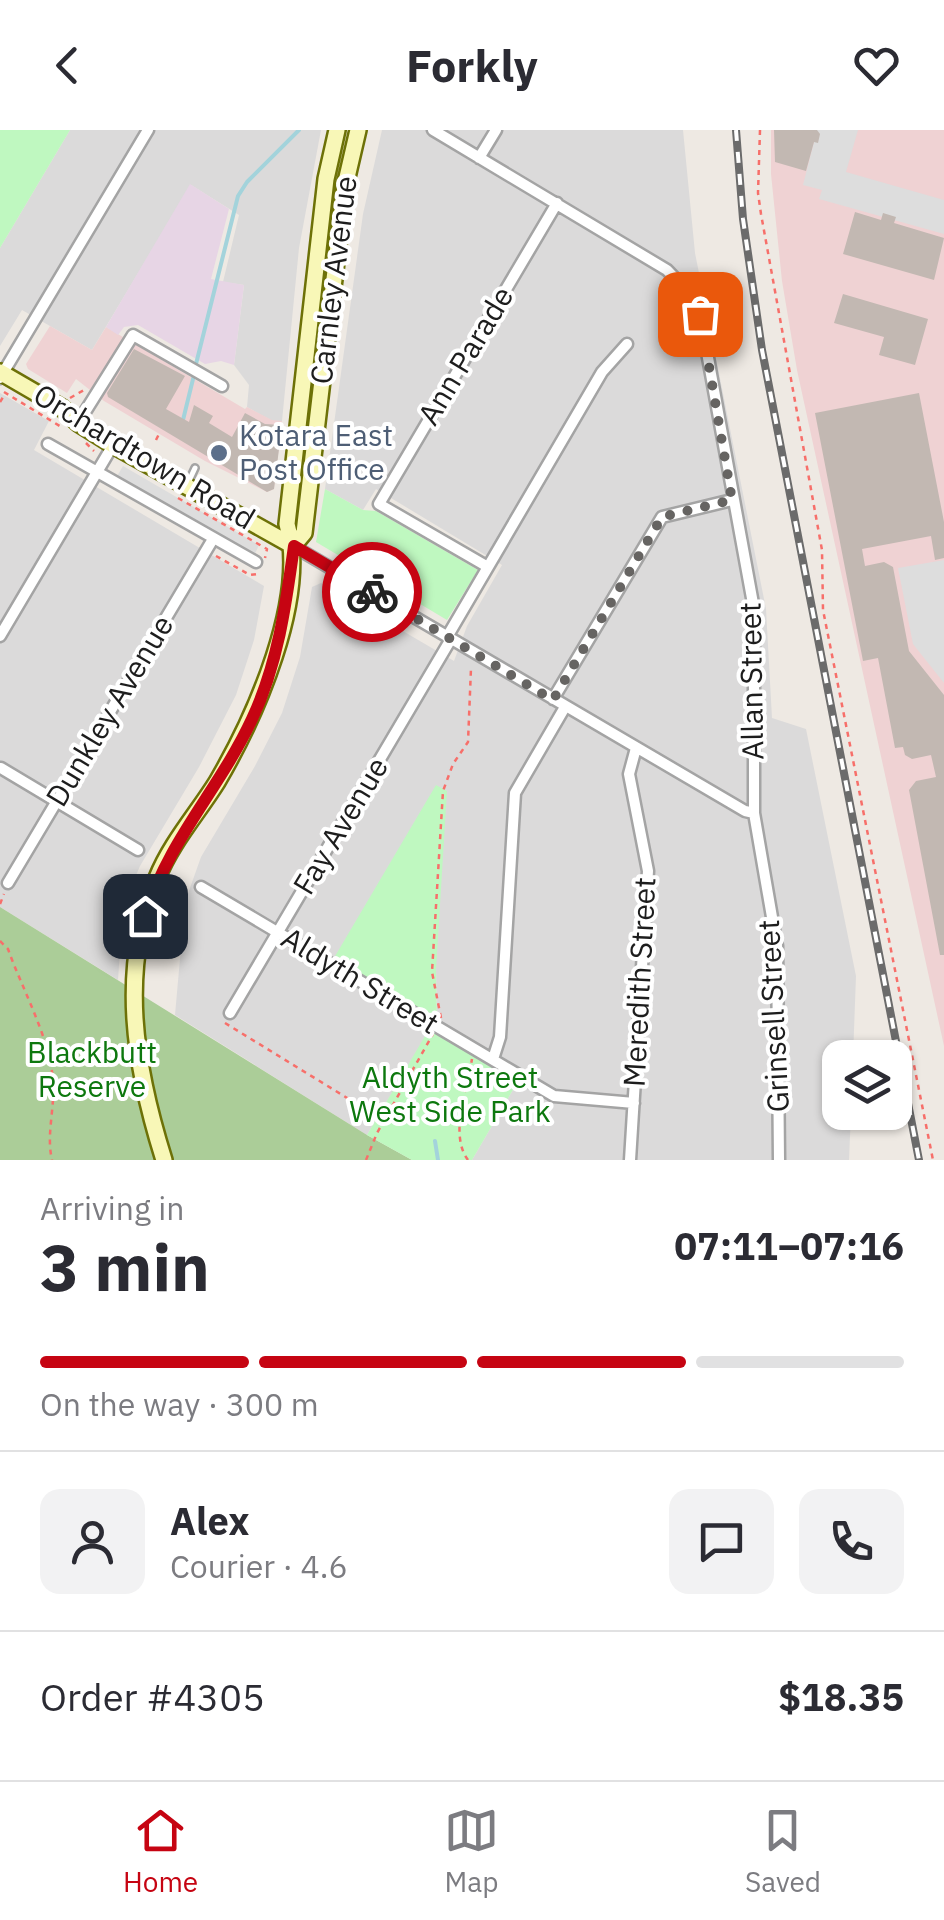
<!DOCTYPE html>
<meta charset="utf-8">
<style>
body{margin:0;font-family:"IBM Plex Sans",sans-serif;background:#f2f2f3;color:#2b2b33;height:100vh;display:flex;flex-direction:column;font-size:38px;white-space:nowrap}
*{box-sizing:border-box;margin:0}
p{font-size:32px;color:#7c7c81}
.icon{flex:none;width:55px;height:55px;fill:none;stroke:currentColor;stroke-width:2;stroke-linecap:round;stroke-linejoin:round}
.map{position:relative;height:1030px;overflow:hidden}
.details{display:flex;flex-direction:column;background:#fff;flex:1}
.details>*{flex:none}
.tools{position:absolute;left:822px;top:910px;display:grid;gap:20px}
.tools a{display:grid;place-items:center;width:90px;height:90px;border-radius:20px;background:#fff;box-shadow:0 2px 8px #0004;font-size:50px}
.pin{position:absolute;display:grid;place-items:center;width:85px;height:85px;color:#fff;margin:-42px;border-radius:20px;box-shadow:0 5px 15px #0006}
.courier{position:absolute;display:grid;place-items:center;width:100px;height:100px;margin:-50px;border:8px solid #c60412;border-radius:50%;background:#fff;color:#222;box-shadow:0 2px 12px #0007}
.head em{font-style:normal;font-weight:700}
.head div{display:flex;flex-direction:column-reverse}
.head{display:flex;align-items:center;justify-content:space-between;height:170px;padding:0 40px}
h1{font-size:65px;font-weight:700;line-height:75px}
.bar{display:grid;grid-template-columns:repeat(4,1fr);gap:15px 10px;align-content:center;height:120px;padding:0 40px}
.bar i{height:12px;border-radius:8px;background:#e1e1e2}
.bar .current{background:#c60412}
.bar p{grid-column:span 4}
.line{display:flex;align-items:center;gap:25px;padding:0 40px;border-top:2px solid #e1e1e2}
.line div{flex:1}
.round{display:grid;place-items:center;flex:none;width:105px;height:105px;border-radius:20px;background:#f2f2f3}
header{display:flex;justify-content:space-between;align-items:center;height:130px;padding:0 40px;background:#fff;font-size:45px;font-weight:700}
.tab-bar{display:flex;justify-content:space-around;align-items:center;height:140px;border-top:2px solid #e1e1e2;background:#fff;font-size:28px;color:#7c7c81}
.tab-bar a{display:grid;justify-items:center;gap:5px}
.tab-bar .current{color:#c60412}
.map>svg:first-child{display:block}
</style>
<header><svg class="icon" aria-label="back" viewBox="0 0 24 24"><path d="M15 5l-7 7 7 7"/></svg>Forkly<svg class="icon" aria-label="heart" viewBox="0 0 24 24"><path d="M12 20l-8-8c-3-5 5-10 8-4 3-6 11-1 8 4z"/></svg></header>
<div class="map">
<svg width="944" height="1030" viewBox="0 0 944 1030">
<rect width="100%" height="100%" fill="#eee9e3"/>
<!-- residential -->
<path fill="#dbdada" d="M70,0H321L299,118L282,291H272L247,277L249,255L234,235L244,155L223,152L239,85L191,55L92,220L22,180L0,216V118Z
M382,0H683L695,123L766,479L772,588L806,599L856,846L853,927L840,928V982L851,983L849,1030H472L521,946L437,896L436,840L433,894L367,1005L175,885L185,772L201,727L255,636L282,583L300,527L312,457L321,453L454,531L467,496L502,435L376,359L363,380L325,359L363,84Z
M0,263L49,291L34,320L264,456L254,510L236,565L199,637L140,736L123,776L118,850L0,777Z"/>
<!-- commercial -->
<path fill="#efd2d3" d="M771,0H944V916L797,240L782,151L771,44Z
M50,196L92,220L106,197L245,279L247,277L272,290L282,291L274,359L267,362L205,331L104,271L76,249L67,263L28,239L26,234Z"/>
<!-- industrial -->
<path fill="#e7d5e5" d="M190,54L229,79L211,149L244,155L234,235L221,231L205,234L138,195L124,197L118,205L106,197Z"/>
<!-- forest -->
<path fill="#abcd98" d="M0,777L367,1005L412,1030H0Z"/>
<!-- park -->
<path fill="#bff8c0" d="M0,0H70L0,118Z
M325,359L363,380L376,381L478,440L447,490L316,412Z
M436,655L447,661L436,840L437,896L521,946L472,1030H412L367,1005L432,894L331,833Z"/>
<!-- parking -->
<path fill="#ddd" d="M817,0H858L846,42L944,70V104L819,69L822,60L803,55Z
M123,336L259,415L253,428L116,348Z
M944,430V553L913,514L898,438Z"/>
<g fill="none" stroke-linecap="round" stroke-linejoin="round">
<!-- stream -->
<path stroke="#a3d3db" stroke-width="4" d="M196,234L238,66L247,52L299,0
M183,290L194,245
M435,1011L438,1030"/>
</g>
<!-- building -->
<path fill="#c2b8b2" d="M774,0H817L820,4L818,13L814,12L806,41L775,32Z
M855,82L881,90L883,83L896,87L894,93L944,108L934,150L843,124Z
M843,164L928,189L915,235L879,225L884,207L834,193Z
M134,219L185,246L166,279L189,292L194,275L213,286L209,293L232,307L245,283L265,294L282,295L274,359L267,362L108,267L107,263Z
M919,263L944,392V428L935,430L931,406L862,419L865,436L884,432L893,437L909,521L944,565V825H940L909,660L916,651L936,647L931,625L912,629L905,625L903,617L895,618L878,528L863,531L815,283Z"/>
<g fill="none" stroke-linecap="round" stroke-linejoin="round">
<!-- lane casing -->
<g stroke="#a4a4a4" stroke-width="10">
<path id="lane" d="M188,353L195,338"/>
</g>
<!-- street casing -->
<g stroke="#a4a4a4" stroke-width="15">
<path id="street" d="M433,0L667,140L691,165L700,184L754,479V683L777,816L779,1030
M479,28L496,0
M0,248L148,0
M78,293L133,205L222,256
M48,314L256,432
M293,416L745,681L754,683
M488,437L379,374L557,73
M0,506L113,315
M447,507L602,242L627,214
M553,569L662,387L732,370
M1,638L138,720
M8,753L213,409
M201,757L554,966L634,973
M230,883L451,509
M493,929L500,907L515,663L565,577
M630,1030L648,741L629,644L636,618"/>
</g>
<!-- secondary casing -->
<g stroke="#6d7107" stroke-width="20">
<path id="secondary" d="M0,242L62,278L78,293L113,315L293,416
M293,416L304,403L345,56L358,0
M164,1030C135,938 118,840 157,748C171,713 197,684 217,652C255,587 308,469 287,394L326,49L337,0"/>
</g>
<!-- path -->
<path stroke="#f76f6a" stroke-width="2.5" stroke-dasharray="5 5" stroke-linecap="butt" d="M760,0L758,63L761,84L822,420L823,480L933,1030
M4,262L63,298
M70,268L84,260
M0,272L5,264
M156,310L160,302
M86,313L94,321
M178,368L267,419L265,428
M216,426L250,445L257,444
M0,774L4,764
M0,811L8,819C22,859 51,910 53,952C55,979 46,1004 52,1030
M441,888L432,842L443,661L453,634L468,612L471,538
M225,893L383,990
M366,1030L377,1003L433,904
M468,1030C449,1005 467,958 472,929"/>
<!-- lane -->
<use href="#lane" stroke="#fff" stroke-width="5"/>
<!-- street -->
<use href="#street" stroke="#fff" stroke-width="10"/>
<!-- secondary -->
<use href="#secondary" stroke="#f8f7b7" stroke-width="15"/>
<!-- rail casing -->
<g stroke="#6b6b6b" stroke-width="8">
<path id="rail" d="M736,0L743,89L762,220L919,1030"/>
</g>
<!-- rail -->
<use href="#rail" stroke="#fff" stroke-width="4" stroke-dasharray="11" stroke-linecap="butt"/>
</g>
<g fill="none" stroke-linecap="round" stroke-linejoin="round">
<!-- done -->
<path stroke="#666462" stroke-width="10" stroke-dasharray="0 18" d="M372,462L553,570L662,387L732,370L700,184"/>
<!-- route -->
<path stroke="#c60412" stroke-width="12" d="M145,786C169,709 219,660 252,589C278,534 286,474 294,416L372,462"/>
</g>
<!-- markers -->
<circle fill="#5c6f8a" stroke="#fff" stroke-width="4" cx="219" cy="323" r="10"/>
<g text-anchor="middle" stroke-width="8" stroke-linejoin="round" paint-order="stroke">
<!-- street labels -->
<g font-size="30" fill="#1d1d1d" stroke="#fff">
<text transform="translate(334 150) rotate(-83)" y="10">Carnley Avenue</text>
<text transform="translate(466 226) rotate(-59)" y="10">Ann Parade</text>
<text transform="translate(144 327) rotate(31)" y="10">Orchardtown Road</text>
<text transform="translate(752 551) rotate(-91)" y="10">Allan Street</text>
<text transform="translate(110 581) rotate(-59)" y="10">Dunkley Avenue</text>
<text transform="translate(341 696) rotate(-59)" y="10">Fay Avenue</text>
<text transform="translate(360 851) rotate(31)" y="10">Aldyth Street</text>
<text transform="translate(640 852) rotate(-87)" y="10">Meredith Street</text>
<text transform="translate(774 886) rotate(-93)" y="10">Grinsell Street</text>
</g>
<!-- service labels -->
<g font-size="30" fill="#4e5e75" stroke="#fff" text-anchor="start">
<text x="239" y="316">Kotara East<tspan x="239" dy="34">Post Office</tspan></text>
</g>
<!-- park labels -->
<g font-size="30" fill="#0d780e" stroke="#fff">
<text x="92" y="933">Blackbutt<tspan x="92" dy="34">Reserve</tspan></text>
<text x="450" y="958">Aldyth Street<tspan x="450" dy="34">West Side Park</tspan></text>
</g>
</g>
</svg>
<div class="tools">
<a><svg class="icon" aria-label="layers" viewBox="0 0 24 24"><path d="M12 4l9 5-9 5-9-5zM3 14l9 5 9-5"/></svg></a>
</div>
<div class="pin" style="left:700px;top:184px;background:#ea580c"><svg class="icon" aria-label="bag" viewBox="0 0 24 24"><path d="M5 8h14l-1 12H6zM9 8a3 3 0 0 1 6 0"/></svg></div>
<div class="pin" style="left:145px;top:786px;background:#1f2937"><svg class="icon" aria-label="home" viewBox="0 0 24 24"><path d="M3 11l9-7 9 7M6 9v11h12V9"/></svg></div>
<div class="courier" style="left:372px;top:462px"><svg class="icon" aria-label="bike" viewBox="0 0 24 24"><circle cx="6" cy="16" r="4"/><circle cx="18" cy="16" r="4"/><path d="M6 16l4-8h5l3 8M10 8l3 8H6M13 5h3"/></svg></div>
</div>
<section class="details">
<div class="head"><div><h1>3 min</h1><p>Arriving in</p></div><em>07:11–07:16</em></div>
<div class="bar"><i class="current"></i><i class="current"></i><i class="current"></i><i></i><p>On the way · 300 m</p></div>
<div class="line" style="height:180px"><a class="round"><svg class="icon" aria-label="person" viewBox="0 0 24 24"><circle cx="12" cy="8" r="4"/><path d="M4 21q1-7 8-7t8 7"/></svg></a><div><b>Alex</b><p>Courier · 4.6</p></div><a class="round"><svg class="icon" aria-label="chat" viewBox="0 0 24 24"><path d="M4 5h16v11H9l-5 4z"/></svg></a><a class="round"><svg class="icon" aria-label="phone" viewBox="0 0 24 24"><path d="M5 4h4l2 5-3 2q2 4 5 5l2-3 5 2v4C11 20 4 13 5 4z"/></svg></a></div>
<div class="line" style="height:130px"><div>Order #4305</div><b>$18.35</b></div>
</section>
<nav class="tab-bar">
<a class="current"><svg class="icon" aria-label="home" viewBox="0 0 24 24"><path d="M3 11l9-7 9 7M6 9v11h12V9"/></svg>Home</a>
<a><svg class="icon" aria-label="map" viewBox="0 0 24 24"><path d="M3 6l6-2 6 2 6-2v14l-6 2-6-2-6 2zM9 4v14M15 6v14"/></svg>Map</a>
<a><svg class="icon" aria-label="saved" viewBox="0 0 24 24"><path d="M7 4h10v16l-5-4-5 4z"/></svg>Saved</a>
</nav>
